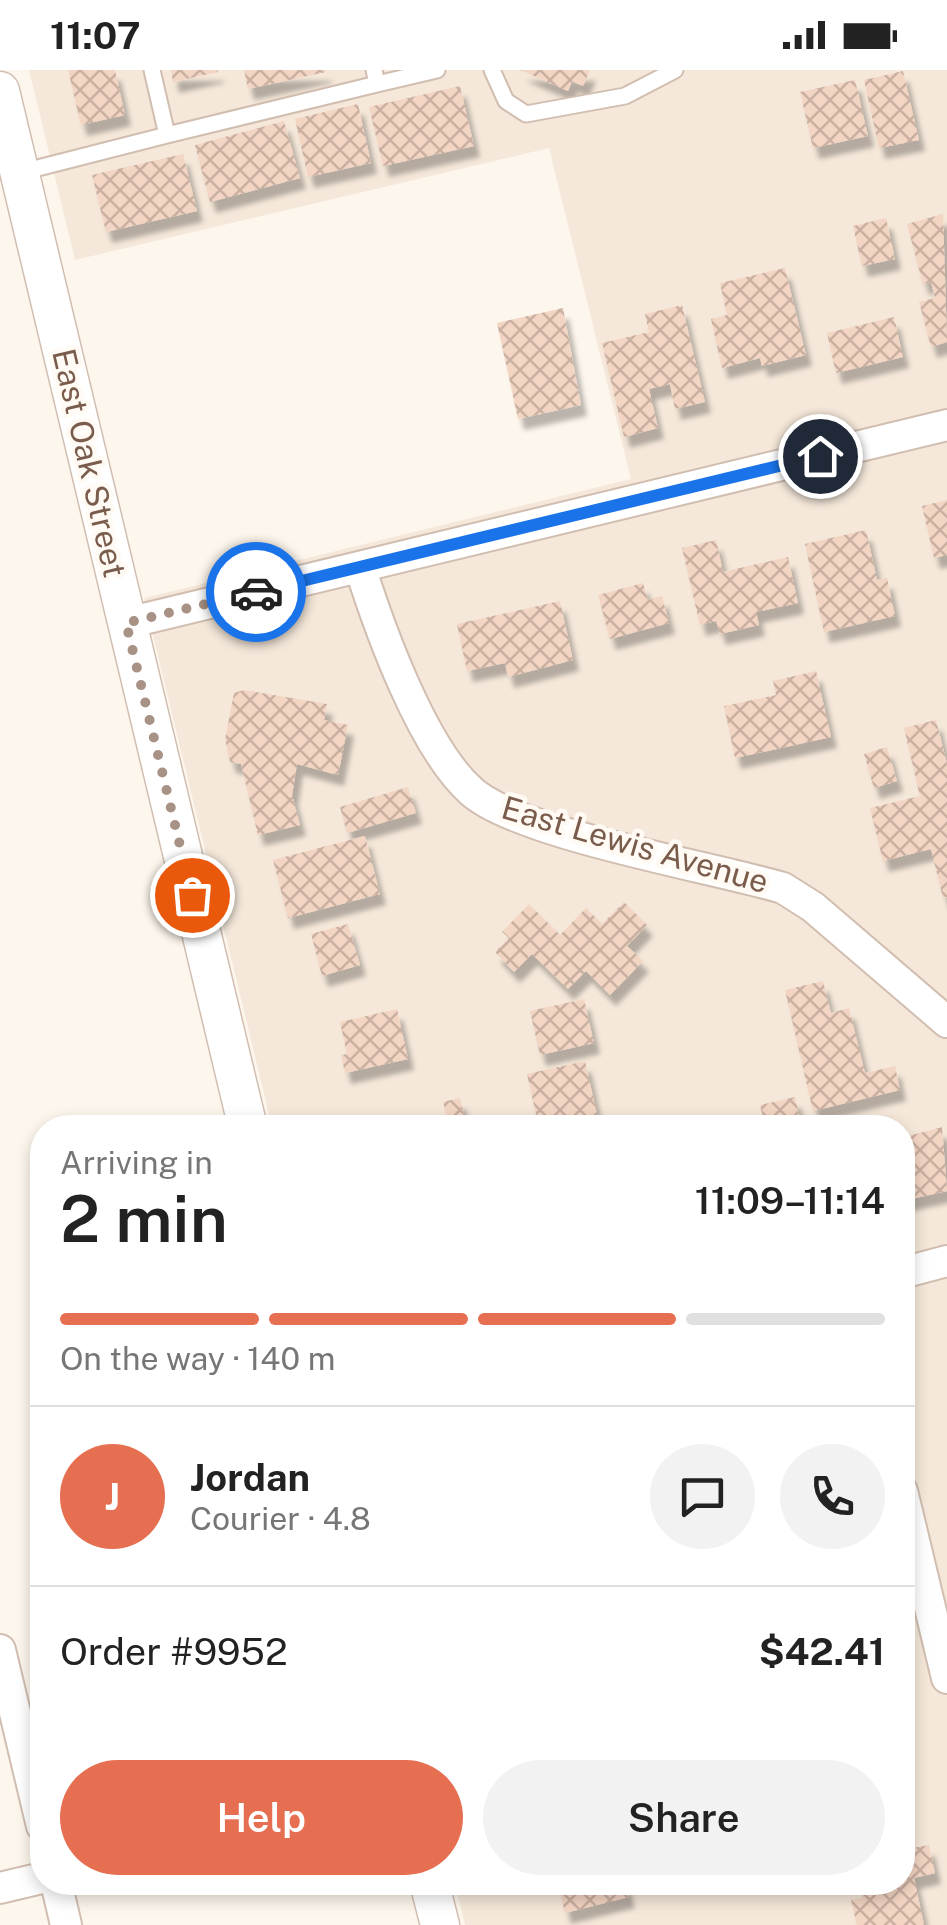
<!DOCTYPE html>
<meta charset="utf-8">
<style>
body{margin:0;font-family:"Public Sans",sans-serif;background:#f2f2f2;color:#222;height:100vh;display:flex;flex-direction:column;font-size:38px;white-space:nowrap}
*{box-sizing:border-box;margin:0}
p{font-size:32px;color:#767676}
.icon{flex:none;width:55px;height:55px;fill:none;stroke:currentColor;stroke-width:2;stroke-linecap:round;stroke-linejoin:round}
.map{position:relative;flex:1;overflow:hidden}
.drawer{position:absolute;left:30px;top:1045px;width:885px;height:780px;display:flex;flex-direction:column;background:#fff;border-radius:40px;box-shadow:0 5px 15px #0003}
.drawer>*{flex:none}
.pin{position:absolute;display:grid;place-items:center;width:85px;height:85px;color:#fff;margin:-42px;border:5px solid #fff;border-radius:50%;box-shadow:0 2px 10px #0007}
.courier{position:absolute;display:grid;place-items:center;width:100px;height:100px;margin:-50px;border:8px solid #1a73e8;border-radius:50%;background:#fff;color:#222;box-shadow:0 2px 12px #0007}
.summary em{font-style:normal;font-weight:600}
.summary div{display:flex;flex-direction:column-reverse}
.summary{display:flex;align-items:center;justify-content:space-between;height:170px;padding:0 30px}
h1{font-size:65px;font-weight:600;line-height:75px}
.bar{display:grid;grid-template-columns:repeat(4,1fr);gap:15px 10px;align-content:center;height:120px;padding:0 30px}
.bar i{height:12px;border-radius:8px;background:#e0e0e0}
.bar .current{background:#e76f51}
.bar p{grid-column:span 4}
.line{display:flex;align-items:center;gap:25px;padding:0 30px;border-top:2px solid #e0e0e0}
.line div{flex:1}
.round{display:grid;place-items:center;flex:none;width:105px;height:105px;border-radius:52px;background:#f2f2f2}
.cta{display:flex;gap:20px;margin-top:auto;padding:20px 30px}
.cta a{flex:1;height:115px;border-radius:60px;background:#e76f51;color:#fff;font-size:40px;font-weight:600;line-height:115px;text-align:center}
.cta a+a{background:#f2f2f2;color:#222}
.status{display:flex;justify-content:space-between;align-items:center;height:70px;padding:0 50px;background:#fff;direction:ltr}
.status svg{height:28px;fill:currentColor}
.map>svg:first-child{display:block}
</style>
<div class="status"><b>11:07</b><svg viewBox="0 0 49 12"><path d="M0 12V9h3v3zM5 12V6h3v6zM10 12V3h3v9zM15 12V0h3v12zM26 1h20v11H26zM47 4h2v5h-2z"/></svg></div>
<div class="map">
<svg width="947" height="1855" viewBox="0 0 947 1855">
<defs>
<pattern id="building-cross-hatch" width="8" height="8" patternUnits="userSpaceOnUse" patternTransform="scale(2.5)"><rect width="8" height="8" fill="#f3d5c3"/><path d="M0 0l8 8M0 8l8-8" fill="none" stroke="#cab0a1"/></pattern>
<filter id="shadow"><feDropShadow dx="6" dy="11" stdDeviation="2.5" flood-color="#0004"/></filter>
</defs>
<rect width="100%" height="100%" fill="#fdf6ec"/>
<!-- residential -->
<path fill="#f5e8da" d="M29,0H947V1855H465L455,1813L902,1812V1058L272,1057L144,528L631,409L549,78L75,190Z"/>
<!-- building -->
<path fill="url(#building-cross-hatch)" filter="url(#shadow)" d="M68,0H115L125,45L81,55Z
M171,0H218V2L173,12Z
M244,0H326V2L248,19Z
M520,0H590L583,16L572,11L568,21Z
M903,1L919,70L879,78L864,10Z
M855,10L868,66L813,78L800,22Z
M460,16L474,76L383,96L369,37Z
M358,34L371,93L308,107L295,49Z
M284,51L300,108L210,132L195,75Z
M183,84L197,141L106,162L92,105Z
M943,144L947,272L931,277L919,232L935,228L931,212L923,214L907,154Z
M886,148L895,189L862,196L853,156Z
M785,198L806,285L762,296L760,288L722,298L711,249L727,245L720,213Z
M682,235L705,332L675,339L670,314L649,319L658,358L624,367L602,273L649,262L645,244Z
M563,238L581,335L518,349L497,253Z
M894,247L903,287L836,303L827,263Z
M947,430V485L934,488L922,436Z
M866,460L877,510L887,508L895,546L824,562L805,474Z
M716,470L723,502L788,487L798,533L756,542L759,555L720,564L716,551L700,555L682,478Z
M643,513L648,530L662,526L669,553L610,569L598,525Z
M560,531L573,590L508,607L505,593L467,601L457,554Z
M816,601L831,667L735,688L724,636L776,625L773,611Z
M244,620L327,634L324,650L348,655L338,705L297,694L292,725L300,755L258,765L241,694L230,692L225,669L234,623Z
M936,650L947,694V827L943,828L931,779L883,791L870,738L920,726L904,658Z
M887,677L897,711L874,718L864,684Z
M408,717L416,743L347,763L340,737Z
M365,766L380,824L288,848L273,790Z
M624,832L647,855L627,876L643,891L610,925L586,901L568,919L532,884L514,902L495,882L509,868L502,862L529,834L560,865L586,838L602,854Z
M348,854L360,895L322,906L311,864Z
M823,911L831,943L849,938L865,1003L895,996L900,1020L813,1041L785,920Z
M584,929L594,973L540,985L530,941Z
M397,939L408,989L345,1003L341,985L347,984L340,952Z
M585,991L600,1058H539L527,1004Z
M795,1027L802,1058H729L763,1048L760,1035Z
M460,1028L467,1058H430L448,1052L443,1032Z
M902,1057L908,1066L942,1057L947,1121L902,1131Z
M929,1775L935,1803L914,1808L924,1855H857L851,1830L862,1828L859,1812H902V1780Z
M625,1812L629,1827L565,1843L558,1814Z"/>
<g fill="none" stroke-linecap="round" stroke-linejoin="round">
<!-- service casing -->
<g stroke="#d1beb0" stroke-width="19">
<path id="service" d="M492,0L506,31L526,44L625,26L675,0
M377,14L437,0
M167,65L377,14L374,0
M22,102L167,65L152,0"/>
</g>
<!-- minor casing -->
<g stroke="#d1beb0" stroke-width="34">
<path id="minor" d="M360,497C380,560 422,677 471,721C518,764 712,797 783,818L813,837L947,952
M127,553L947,355
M902,1203L947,1191
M902,1421L947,1608
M0,1580L42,1756
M56,1812L66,1855
M0,1818L42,1808"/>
</g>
<!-- tertiary casing -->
<g stroke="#d1beb0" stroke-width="41">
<path id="tertiary" d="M0,21L248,1058
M429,1812L440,1855"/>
</g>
<!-- service -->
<use href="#service" stroke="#fff" stroke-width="15"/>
<!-- minor -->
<use href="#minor" stroke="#fff" stroke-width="30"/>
<!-- tertiary -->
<use href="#tertiary" stroke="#fff" stroke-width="38"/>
</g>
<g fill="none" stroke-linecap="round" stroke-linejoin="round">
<!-- done -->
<path stroke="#a89285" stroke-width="10" stroke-dasharray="0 18" d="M192,825L126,553L256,522"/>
<!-- route -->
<path stroke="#1a73e8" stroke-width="12" d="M256,522L820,386"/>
</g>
<g text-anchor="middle" stroke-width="9" stroke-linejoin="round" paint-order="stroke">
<!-- street labels -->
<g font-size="32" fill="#7a5c4d" stroke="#fffaf3">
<text transform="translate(89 393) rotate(77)" y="11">East Oak Street</text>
<text transform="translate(635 775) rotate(16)" y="11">East Lewis Avenue</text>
</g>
</g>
</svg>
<div class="pin" style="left:192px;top:825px;background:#ea580c"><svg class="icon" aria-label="bag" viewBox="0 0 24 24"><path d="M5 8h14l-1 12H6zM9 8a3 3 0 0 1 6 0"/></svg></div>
<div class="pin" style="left:820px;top:386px;background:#1f2937"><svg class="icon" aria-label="home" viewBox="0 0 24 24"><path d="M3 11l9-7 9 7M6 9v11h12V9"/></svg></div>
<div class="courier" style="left:256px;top:522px"><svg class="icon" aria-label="car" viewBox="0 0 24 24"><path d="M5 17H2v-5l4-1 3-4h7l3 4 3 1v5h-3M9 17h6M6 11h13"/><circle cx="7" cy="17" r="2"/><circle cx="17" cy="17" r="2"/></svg></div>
<section class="drawer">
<div class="summary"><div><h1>2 min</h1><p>Arriving in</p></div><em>11:09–11:14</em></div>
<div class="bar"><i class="current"></i><i class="current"></i><i class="current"></i><i></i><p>On the way · 140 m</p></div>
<div class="line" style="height:180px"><b class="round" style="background:#e76f51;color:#fff">J</b><div><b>Jordan</b><p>Courier · 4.8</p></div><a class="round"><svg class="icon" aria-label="chat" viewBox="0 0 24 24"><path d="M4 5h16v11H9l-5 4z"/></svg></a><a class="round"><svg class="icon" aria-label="phone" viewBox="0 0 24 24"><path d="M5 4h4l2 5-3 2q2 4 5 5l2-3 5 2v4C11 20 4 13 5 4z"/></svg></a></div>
<div class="line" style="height:130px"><div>Order #9952</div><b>$42.41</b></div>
<div class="cta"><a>Help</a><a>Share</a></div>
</section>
</div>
